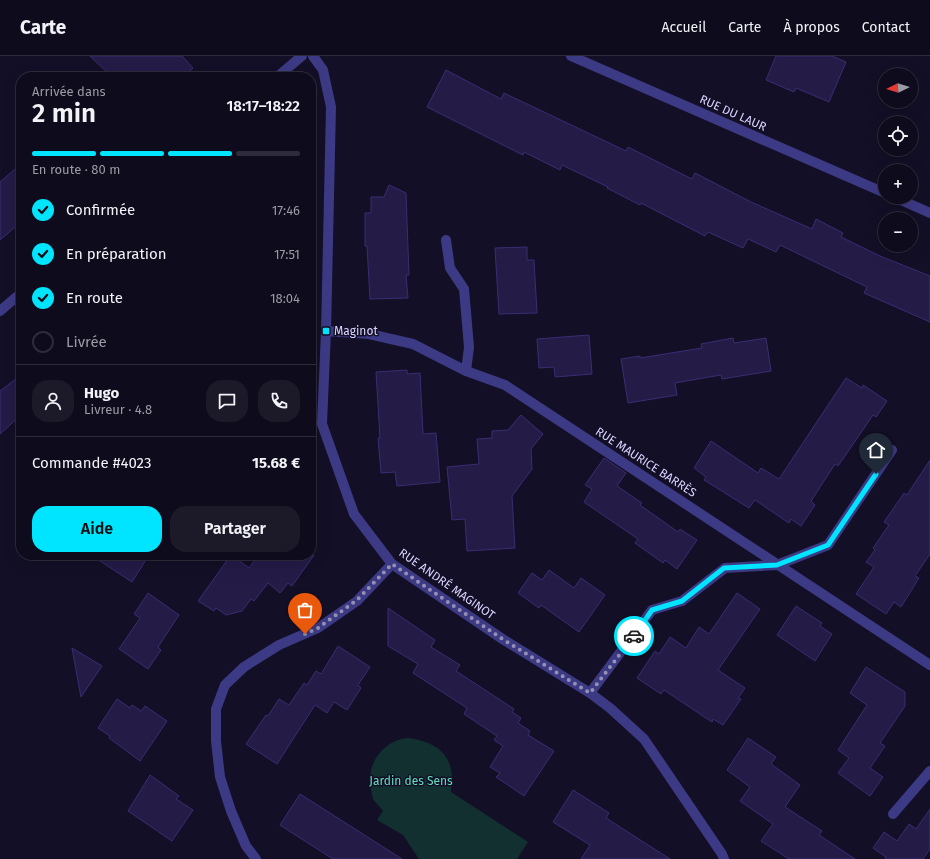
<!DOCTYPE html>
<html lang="fr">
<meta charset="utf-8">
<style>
body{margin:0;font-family:"Fira Sans",sans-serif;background:#1c1929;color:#f1f3f6;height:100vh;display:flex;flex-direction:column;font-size:15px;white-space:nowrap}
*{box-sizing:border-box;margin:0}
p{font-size:13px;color:#9b9ba3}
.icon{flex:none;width:22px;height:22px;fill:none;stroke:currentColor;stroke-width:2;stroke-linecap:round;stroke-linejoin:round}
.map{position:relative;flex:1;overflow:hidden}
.panel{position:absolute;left:16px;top:16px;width:300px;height:488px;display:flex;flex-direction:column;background:#0e0b1c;border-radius:16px;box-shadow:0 4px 16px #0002,0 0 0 1px #2e2b3b}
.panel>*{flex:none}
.needle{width:26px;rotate:265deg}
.controls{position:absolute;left:878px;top:12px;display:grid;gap:8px}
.controls a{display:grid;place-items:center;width:40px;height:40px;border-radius:50%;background:#0e0b1c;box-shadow:0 4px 16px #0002,0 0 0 1px #2e2b3b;font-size:20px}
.pin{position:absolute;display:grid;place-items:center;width:34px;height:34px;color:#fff;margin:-41px -17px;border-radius:50% 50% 50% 0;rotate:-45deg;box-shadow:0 0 4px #0007}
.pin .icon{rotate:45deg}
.courier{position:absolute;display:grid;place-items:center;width:40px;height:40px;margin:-20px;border:3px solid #00e5ff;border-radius:50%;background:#fff;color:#222;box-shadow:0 1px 5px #0007}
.summary em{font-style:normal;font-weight:600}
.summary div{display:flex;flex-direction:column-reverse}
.summary{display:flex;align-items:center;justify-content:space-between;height:68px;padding:0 16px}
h1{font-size:26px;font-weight:600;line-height:30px}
.bar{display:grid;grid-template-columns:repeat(4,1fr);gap:6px 4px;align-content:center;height:48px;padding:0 16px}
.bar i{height:5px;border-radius:3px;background:#2e2b3b}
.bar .active{background:#00e5ff}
.bar p{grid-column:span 4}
.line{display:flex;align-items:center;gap:10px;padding:0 16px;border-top:1px solid #2e2b3b}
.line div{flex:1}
.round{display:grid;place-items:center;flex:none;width:42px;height:42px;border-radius:16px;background:#1c1929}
ol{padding:0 16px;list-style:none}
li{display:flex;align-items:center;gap:12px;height:44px}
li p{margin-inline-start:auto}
li .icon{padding:4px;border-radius:50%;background:#00e5ff;color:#111;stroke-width:4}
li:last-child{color:#9b9ba3}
li i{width:22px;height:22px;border:2px solid #2e2b3b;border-radius:50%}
.action{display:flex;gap:8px;margin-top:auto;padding:8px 16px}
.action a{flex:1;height:46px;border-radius:16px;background:#00e5ff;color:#111;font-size:16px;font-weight:600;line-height:46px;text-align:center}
.action a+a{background:#1c1929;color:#f1f3f6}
header{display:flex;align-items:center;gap:24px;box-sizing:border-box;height:56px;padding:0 20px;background:#0e0b1c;border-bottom:1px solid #2e2b3b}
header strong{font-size:19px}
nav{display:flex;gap:22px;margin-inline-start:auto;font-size:14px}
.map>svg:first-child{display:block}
</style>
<header>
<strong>Carte</strong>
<nav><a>Accueil</a><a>Carte</a><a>À propos</a><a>Contact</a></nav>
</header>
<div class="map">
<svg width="930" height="803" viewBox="0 0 930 803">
<rect width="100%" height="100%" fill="#130f26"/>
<!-- green -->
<path fill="#12302f" d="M408,682C431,685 450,694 452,720C452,725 451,731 451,736L528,786L517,803H419L403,779L377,764L383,755C380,751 376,747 373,743C372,740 372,737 371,734C365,709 383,684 408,682Z"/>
<!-- building -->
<path fill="#241b47" stroke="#3b2d73" d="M90,0H182L193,12L183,21H112Z
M776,0H832L846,6L829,46L796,32L794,36L766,24Z
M446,14L501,43L504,37L626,95L628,91L692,123L695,117L751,146L812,173L816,163L843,177L841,181L880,200L930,220V266L864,237L867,231L780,189L776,196L748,183L743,192L708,176L705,180L641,147L640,149L607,132L608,131L562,109L560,114L524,96L523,99L427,51Z
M21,108V166L0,184V126Z
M389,129L406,137L409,219H406L408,242L370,243L367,190H365V157H371V141H384Z
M527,191V204H534L537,257L499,258L495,192Z
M589,279L592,318L555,321L554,311L539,312L537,283Z
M733,282L734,287L766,282L771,315L722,323L721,319L675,327L677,339L628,347L621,303L640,300V302L702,292L701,288Z
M407,314V318L420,317L423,378L436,377L440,426L397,430L395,416L381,417L378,382H380L376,316Z
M21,319V359L0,378V335Z
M846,322L862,332L863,329L887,345L876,361L873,359L838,410L835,408L811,445L815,449L801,470L791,463L789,467L755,444L749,452L704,424L706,421L694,412L711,385L758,417L761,412L779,423Z
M521,359L543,378L531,393L532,413L512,440L515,492L467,495L465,463L452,464L447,411L479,408L477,383L492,382V375L508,374Z
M604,402L626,417L617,430L642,447L640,449L678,476L680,473L697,484L677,513L665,504L663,507L635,487L638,483L584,446L592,433L585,429Z
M930,404V498L915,520L919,522L901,551L894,546L886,558L856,538L874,511L866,506L875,494L873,492L889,469L884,466L904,437L907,439Z
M91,499H149L132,526Z
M231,499L249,512L259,499H314L292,530L288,527L280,537L268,527L254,545L251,543L242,555L226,559L216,552L214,555L198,545Z
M549,514L574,532L581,522L605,539L579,576L541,549L539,552L518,537L532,517L542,524Z
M148,537L179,559L158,591L161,594L148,613L119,593L140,562L134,558Z
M737,537L760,553L718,614L745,632L738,642L741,643L723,669L713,663L712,666L664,634L661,638L637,622L655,595L659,598L670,581L686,592L699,571L709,578Z
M796,550L822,567L820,570L832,578L815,605L777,579Z
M388,552L435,584L431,591L460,609L456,615L514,653L512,656L521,662L518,667L530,675L528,679L554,695L524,740L496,721L500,717L490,711L503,690L494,684L497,680L464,658L467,652L413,617L418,608L388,590Z
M338,590L370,611L358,629L361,632L347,654L334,646L327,657L315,649L277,708L246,688L266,659L268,660L279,643L289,649L304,627L307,629L316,615L321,618Z
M72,592L102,610L81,641Z
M866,611L905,636V650L880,687L885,690L870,712L883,721L870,740L838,717L849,702L838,694L867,649L850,637Z
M117,643L130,652L132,649L141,655L145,650L167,665L140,705L109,682L110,680L98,672Z
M748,682L776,701L771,708L800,729L785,751L822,775L819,779L855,803H789L761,785L773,768L740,745L750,731L727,714Z
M150,719L179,740L176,743L193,754L172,785L128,755Z
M573,734L609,757L606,762L670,803H581L590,789L553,766Z
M300,738L344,766L402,803H333L297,780L280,769Z
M930,753V793L923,803H885L886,801L873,792L884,776L897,785L909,768L916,773Z"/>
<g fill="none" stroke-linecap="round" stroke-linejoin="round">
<!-- service -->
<path stroke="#3d3a85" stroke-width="10" d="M446,184L450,212L464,233L469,291L466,315"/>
<!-- minor -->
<path stroke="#3d3a85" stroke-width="10" d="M313,0L323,14L331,51L326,275L322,368L354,458L392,508L504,584L590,637L610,652L644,683L722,798L724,803
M571,0L885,137
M894,141L930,157
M326,275L369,278L413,288L466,315L505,329L930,609
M590,637L652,554L682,545L725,512L777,509L828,489L892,394
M893,758L930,715
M256,803L246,790L231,755L220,721L216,685V653L225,629L244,611L279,589L318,572L357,545L392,508"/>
<!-- tertiary -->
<path stroke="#3d3a85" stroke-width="10" d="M277,21L302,0
M0,255L21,237"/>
</g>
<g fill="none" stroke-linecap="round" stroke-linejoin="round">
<!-- done -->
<path stroke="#948fb3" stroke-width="4" stroke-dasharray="0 7.2" d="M305,578L318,572L357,544L392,508L504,584L590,637L634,580"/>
<!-- route -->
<path stroke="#00e5ff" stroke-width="5" d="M634,580L652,554L682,545L724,512L777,509L828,489L876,418"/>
</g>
<!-- markers -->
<rect fill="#00e5ff" stroke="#130f26" stroke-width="1.5" x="322" y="271" width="8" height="8" rx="2"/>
<g text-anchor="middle" stroke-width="3" stroke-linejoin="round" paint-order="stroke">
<!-- street labels -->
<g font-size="12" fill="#d9d4ff" stroke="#130f26">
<text transform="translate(733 57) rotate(24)" y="4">RUE DU LAUR</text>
<text transform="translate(646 406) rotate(33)" y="4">RUE MAURICE BARRÈS</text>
<text transform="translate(447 528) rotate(35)" y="4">RUE ANDRÉ MAGINOT</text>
</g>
<!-- poi labels -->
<g font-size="12" fill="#d9d4ff" stroke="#130f26" text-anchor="start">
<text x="334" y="279">Maginot</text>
</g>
<!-- park labels -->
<g font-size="12" fill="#5fe0c0" stroke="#130f26">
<text x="411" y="729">Jardin des Sens</text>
</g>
</g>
</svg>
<div class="controls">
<a><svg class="needle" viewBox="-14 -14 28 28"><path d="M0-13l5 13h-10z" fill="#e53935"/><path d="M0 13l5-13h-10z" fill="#9b9ba3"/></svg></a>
<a><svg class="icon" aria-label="locate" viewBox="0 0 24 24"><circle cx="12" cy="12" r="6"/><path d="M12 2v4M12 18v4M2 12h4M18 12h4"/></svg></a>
<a>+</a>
<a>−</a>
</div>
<div class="pin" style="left:305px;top:578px;background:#ea580c"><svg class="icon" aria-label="bag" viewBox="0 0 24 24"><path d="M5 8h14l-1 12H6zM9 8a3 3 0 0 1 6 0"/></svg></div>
<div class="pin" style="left:876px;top:418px;background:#1f2937"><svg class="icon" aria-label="home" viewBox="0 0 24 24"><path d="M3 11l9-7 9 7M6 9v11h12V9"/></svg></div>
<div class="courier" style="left:634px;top:580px"><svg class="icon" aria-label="car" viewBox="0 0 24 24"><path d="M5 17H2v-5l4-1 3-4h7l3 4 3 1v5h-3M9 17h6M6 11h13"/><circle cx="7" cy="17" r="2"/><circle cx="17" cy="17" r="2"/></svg></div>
<section class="panel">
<div class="summary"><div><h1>2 min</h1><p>Arrivée dans</p></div><em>18:17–18:22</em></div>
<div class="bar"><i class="active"></i><i class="active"></i><i class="active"></i><i></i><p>En route · 80 m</p></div>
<ol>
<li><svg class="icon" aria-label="check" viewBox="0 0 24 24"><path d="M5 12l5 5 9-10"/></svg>Confirmée<p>17:46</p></li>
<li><svg class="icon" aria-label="check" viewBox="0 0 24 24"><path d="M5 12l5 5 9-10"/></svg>En préparation<p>17:51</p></li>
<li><svg class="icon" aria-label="check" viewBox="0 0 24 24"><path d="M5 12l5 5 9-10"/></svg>En route<p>18:04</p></li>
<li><i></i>Livrée</li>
</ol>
<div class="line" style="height:72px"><a class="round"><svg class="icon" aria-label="person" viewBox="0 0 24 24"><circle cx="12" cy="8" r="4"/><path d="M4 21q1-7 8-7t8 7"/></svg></a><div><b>Hugo</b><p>Livreur · 4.8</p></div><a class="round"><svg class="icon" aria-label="chat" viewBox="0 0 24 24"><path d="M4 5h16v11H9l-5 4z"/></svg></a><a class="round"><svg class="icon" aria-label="phone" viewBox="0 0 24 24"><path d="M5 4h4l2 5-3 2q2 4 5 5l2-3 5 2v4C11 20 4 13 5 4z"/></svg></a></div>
<div class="line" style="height:52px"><div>Commande #4023</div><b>15.68 €</b></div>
<div class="action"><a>Aide</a><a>Partager</a></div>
</section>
</div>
